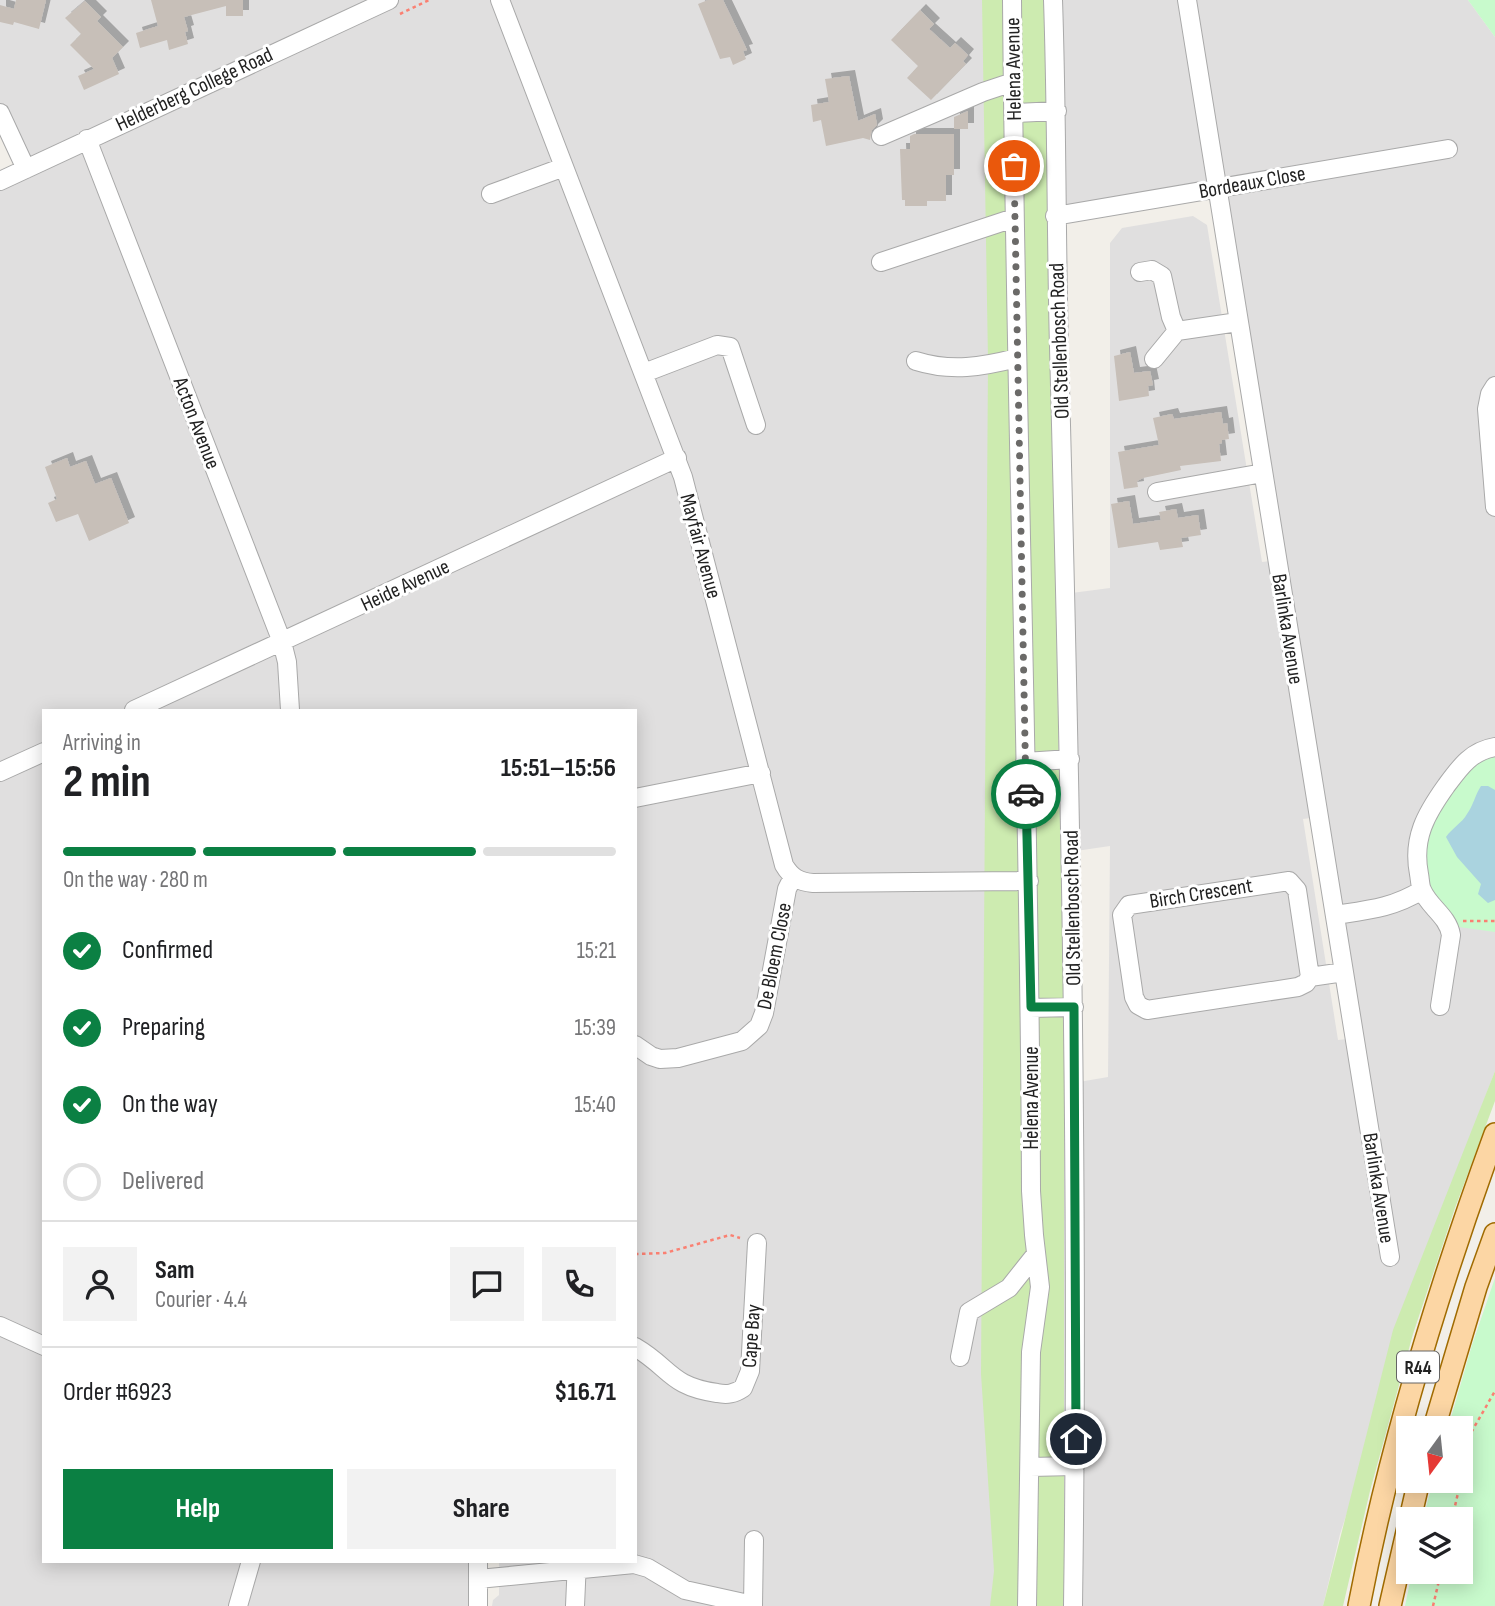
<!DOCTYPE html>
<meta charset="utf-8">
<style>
body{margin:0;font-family:"Sofia Sans Condensed",sans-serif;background:#f2f2f2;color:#202124;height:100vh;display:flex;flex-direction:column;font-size:26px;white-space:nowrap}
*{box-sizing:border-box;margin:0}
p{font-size:23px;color:#757577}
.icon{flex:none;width:38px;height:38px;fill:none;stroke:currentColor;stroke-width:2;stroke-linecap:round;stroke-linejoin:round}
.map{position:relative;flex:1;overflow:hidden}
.panel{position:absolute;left:42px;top:709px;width:595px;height:854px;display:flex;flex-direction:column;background:#fff;border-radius:0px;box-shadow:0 4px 18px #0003}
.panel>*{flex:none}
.needle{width:46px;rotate:195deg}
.controls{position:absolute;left:1396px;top:1416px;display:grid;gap:14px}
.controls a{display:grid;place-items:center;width:77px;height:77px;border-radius:0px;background:#fff;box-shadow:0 4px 18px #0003;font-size:35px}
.pin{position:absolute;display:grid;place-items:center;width:60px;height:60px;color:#fff;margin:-30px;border:4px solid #fff;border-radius:50%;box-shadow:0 2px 7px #0007}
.courier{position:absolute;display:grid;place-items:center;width:70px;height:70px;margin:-35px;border:5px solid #0b8043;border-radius:50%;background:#fff;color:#222;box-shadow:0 2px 9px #0007}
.headline em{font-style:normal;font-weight:700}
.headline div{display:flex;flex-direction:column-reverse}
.headline{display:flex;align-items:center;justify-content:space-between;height:119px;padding:0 21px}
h1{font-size:46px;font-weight:700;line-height:52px}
.bar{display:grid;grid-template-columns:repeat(4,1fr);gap:10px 7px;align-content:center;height:84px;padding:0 21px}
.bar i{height:9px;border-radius:5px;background:#e0e0e0}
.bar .selected{background:#0b8043}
.bar p{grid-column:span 4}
.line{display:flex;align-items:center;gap:18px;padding:0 21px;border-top:2px solid #e0e0e0}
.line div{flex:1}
.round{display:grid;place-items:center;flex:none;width:74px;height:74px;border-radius:0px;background:#f2f2f2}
ol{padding:0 21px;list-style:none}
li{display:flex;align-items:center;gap:21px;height:77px}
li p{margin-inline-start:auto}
li .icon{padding:7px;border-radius:50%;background:#0b8043;color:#fff;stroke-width:4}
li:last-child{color:#757577}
li i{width:38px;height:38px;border:4px solid #e0e0e0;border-radius:50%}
.action{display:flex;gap:14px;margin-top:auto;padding:14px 21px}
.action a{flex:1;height:80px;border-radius:0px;background:#0b8043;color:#fff;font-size:28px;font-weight:700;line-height:80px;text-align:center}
.action a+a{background:#f2f2f2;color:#202124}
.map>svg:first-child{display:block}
</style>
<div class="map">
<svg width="1495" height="1606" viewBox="0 0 1495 1606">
<defs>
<filter id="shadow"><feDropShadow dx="6" dy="-6" stdDeviation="0" flood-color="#0004"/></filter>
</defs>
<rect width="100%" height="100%" fill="#f2efe9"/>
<!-- residential -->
<path fill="#e0dfdf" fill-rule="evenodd" d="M0,0H1468L1495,37V1071L1475,1124L1340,1534L1323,1606H492L493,1600L499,1595V1561H635V710H44V1561H477V1606H0V182L27,169L0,110ZM1218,187L1278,560L1262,562L1207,225L1193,216L1122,228L1110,243V588L1064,594L1057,215ZM1319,817L1356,1038L1338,1040L1303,819ZM1110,846L1108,1077L1073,1083L1069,852Z"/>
<!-- grass -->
<path fill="#cdebb0" d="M982,0H1044L1064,1030V1606H990L994,1571L981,1374L988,361Z
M1495,1071V1101L1455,1208L1413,1334L1370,1491L1343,1606H1323L1393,1330Z"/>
<!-- park -->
<path fill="#c8facc" d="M1468,0H1495V37Z
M1495,754V932L1459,927C1451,915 1440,904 1433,892C1413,855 1433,811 1458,783C1472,768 1475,759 1495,754Z
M1495,1278V1606H1405L1412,1572H1461V1519H1423L1433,1481L1461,1480V1428H1448L1472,1345Z"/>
<!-- water -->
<path fill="#aad3df" d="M1481,786H1488L1495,790V900L1488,903L1478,894L1481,884L1457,857L1446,837C1452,828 1462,823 1467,814C1473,806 1475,795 1481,786Z"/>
<!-- building -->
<path fill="#c7bfb8" filter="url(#shadow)" d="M16,0H46L39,29L14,22L13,25L0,22V5L14,9Z
M151,0H243V16H226V6L184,17L188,31L185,32L188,44L169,50L167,40L140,48L136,33L158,26Z
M708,0H723L747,50L743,51L746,59L733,65L730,57L720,59L698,4Z
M85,1L101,17L97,21L123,47L112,58L119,74L84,90L78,76L94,69L70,45L81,34L65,18Z
M920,10L934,24L929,29L950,48L955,43L968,55L963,61L966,64L931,100L907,78L918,66L891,40Z
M849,76L858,121L875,114L877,125L872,130L870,140L863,138L826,146L821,120L813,122L811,105L829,102L825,79Z
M968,111V129H954V117Z
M914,134H954V175H946V201H927V206H905V200H902L900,149H910V136Z
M1130,352L1134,373L1150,371L1153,385L1148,386L1149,396L1119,401L1114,356Z
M1221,412L1223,424L1227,423L1229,439L1222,440V443L1219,444L1221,461L1180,466L1181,470L1143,478L1137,481L1138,487L1124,489L1118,452L1159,445L1153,418L1172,414L1174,419Z
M67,458L70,467L86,461L95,484L111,478L129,523L89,541L78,514L56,522L48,503L57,499L45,467Z
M1129,501L1133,524L1161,520L1159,512L1176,509L1178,518L1198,515L1201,535L1181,538L1183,547L1160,550L1158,542L1118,548L1111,504Z"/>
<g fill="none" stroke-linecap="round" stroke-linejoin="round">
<!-- minor casing -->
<g stroke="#a9a9a9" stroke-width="20">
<path id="minor" d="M500,0L683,477L784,865C791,877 799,882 813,883L1029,881
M1012,0C1015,397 1030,794 1031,1191L1034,1235L1040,1287L1031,1352L1027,1606
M1053,0C1057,116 1056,231 1059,347C1070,767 1079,1186 1073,1606
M1187,0L1390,1257
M0,113L26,169
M1014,113L1057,111
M881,136L983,92L1013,82
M87,139L282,642L287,662L290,710
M0,181L389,0
M491,194L564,167
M1055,216L1448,149
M881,262L1014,218
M1140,272L1152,270L1162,276L1171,317L1177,331
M1154,359L1177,331L1238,322
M916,361C951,372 982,367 1017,358
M644,373L717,345L730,347L756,425
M1495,386L1490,394L1487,409L1495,507
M1157,492L1263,473
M134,710L677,458
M1025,762L1070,759
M0,772L44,752
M635,798L761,773
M1335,915C1368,910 1393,908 1422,890
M1310,977L1297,890L1289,881L1129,905L1122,915L1134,997L1138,1005L1147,1010L1298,987L1306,983L1310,977L1344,972
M1440,1006L1451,935C1448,916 1429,907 1422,890C1420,886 1420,879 1419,874C1412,838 1426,814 1446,786C1460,767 1471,751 1495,747
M1030,1008L1074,1007
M635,1045L651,1056L660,1059L678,1058L742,1041L759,1026L764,1013L787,889L793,877
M0,1326L44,1346
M635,1347C671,1368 669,1386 717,1393C727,1395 734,1394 743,1388L750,1371L757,1243
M960,1357L969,1312L1009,1288L1036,1254
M1030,1467L1075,1466
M478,1579L634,1564L648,1568L685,1590L753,1605
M238,1606L251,1561
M478,1606V1561
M575,1606L577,1561
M753,1606L754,1540"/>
</g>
<!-- major casing -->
<g stroke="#a06b00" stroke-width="24">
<path id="major" d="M1434,1428L1476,1287L1495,1234
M1359,1606C1390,1445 1439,1287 1495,1134
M1390,1606L1419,1480"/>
</g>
<!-- path -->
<path stroke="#fa8072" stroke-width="2.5" stroke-dasharray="3.5 3.5" stroke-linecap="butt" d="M400,14L429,0
M1463,921H1495
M635,1254L665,1253L730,1235L740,1238
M1461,1480L1472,1431L1495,1391
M1452,1519L1461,1480
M1433,1606L1441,1572"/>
<!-- minor -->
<use href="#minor" stroke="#fff" stroke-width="18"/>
<!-- major -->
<use href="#major" stroke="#fcd6a4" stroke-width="21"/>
</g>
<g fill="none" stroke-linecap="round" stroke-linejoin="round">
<!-- done -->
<path stroke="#6b6a68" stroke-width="7" stroke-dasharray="0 12.6" d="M1014,166L1026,794"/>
<!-- route -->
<path stroke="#0b8043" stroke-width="9" d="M1026,794L1031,1007H1074L1076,1439"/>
</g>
<g text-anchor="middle" stroke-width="6" stroke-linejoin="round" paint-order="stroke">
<!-- shield labels -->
<rect fill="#fff" stroke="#646464" stroke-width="2" x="1397" y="1351.5" width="42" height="31" rx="5"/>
<g font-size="19" font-weight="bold" fill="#222">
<text x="1418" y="1374">R44</text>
</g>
<!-- street labels -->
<g font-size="21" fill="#222" stroke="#fff">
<text transform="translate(1013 69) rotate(-91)" y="7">Helena Avenue</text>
<text transform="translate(194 89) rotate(-25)" y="7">Helderberg College Road</text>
<text transform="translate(1252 182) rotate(-10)" y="7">Bordeaux Close</text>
<text transform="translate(1059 341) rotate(-92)" y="7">Old Stellenbosch Road</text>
<text transform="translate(197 423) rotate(69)" y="7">Acton Avenue</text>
<text transform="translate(701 546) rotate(75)" y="7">Mayfair Avenue</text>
<text transform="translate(405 585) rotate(-25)" y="7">Heide Avenue</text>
<text transform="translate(1288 629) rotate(81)" y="7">Barlinka Avenue</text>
<text transform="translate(1201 893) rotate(-9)" y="7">Birch Crescent</text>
<text transform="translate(1072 908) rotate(-91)" y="7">Old Stellenbosch Road</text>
<text transform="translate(774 956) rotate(-79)" y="7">De Bloem Close</text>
<text transform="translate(1031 1098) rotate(-90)" y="7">Helena Avenue</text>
<text transform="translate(1379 1188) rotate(81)" y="7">Barlinka Avenue</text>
<text transform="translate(751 1336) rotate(-86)" y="7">Cape Bay</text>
</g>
</g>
</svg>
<div class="controls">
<a><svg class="needle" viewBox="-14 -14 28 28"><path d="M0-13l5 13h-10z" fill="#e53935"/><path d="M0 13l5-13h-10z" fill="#757577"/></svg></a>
<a><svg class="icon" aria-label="layers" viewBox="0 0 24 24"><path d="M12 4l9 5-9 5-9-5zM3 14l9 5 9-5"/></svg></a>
</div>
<div class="pin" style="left:1014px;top:166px;background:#ea580c"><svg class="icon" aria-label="bag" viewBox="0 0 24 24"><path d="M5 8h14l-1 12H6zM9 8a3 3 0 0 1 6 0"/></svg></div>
<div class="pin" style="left:1076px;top:1439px;background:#1f2937"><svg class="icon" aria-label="home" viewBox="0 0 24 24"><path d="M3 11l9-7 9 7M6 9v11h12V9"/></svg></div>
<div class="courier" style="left:1026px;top:794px"><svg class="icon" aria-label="car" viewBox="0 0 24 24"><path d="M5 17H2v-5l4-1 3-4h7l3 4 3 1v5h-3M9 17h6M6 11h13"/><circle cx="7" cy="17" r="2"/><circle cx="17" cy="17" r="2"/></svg></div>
<section class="panel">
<div class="headline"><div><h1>2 min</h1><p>Arriving in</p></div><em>15:51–15:56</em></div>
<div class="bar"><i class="selected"></i><i class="selected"></i><i class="selected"></i><i></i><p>On the way · 280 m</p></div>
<ol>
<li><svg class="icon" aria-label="check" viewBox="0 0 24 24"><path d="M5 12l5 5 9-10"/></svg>Confirmed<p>15:21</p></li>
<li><svg class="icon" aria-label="check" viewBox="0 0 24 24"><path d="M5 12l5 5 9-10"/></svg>Preparing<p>15:39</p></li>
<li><svg class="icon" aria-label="check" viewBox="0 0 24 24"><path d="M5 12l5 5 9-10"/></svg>On the way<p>15:40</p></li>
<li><i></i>Delivered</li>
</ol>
<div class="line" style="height:126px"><a class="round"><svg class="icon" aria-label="person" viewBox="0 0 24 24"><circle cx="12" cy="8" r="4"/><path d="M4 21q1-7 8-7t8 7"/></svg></a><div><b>Sam</b><p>Courier · 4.4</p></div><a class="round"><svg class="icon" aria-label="chat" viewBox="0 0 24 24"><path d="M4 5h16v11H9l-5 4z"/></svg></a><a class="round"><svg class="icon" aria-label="phone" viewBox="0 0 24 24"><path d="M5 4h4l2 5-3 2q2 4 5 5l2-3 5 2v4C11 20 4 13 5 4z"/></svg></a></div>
<div class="line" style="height:91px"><div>Order #6923</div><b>$16.71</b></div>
<div class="action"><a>Help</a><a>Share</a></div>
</section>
</div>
